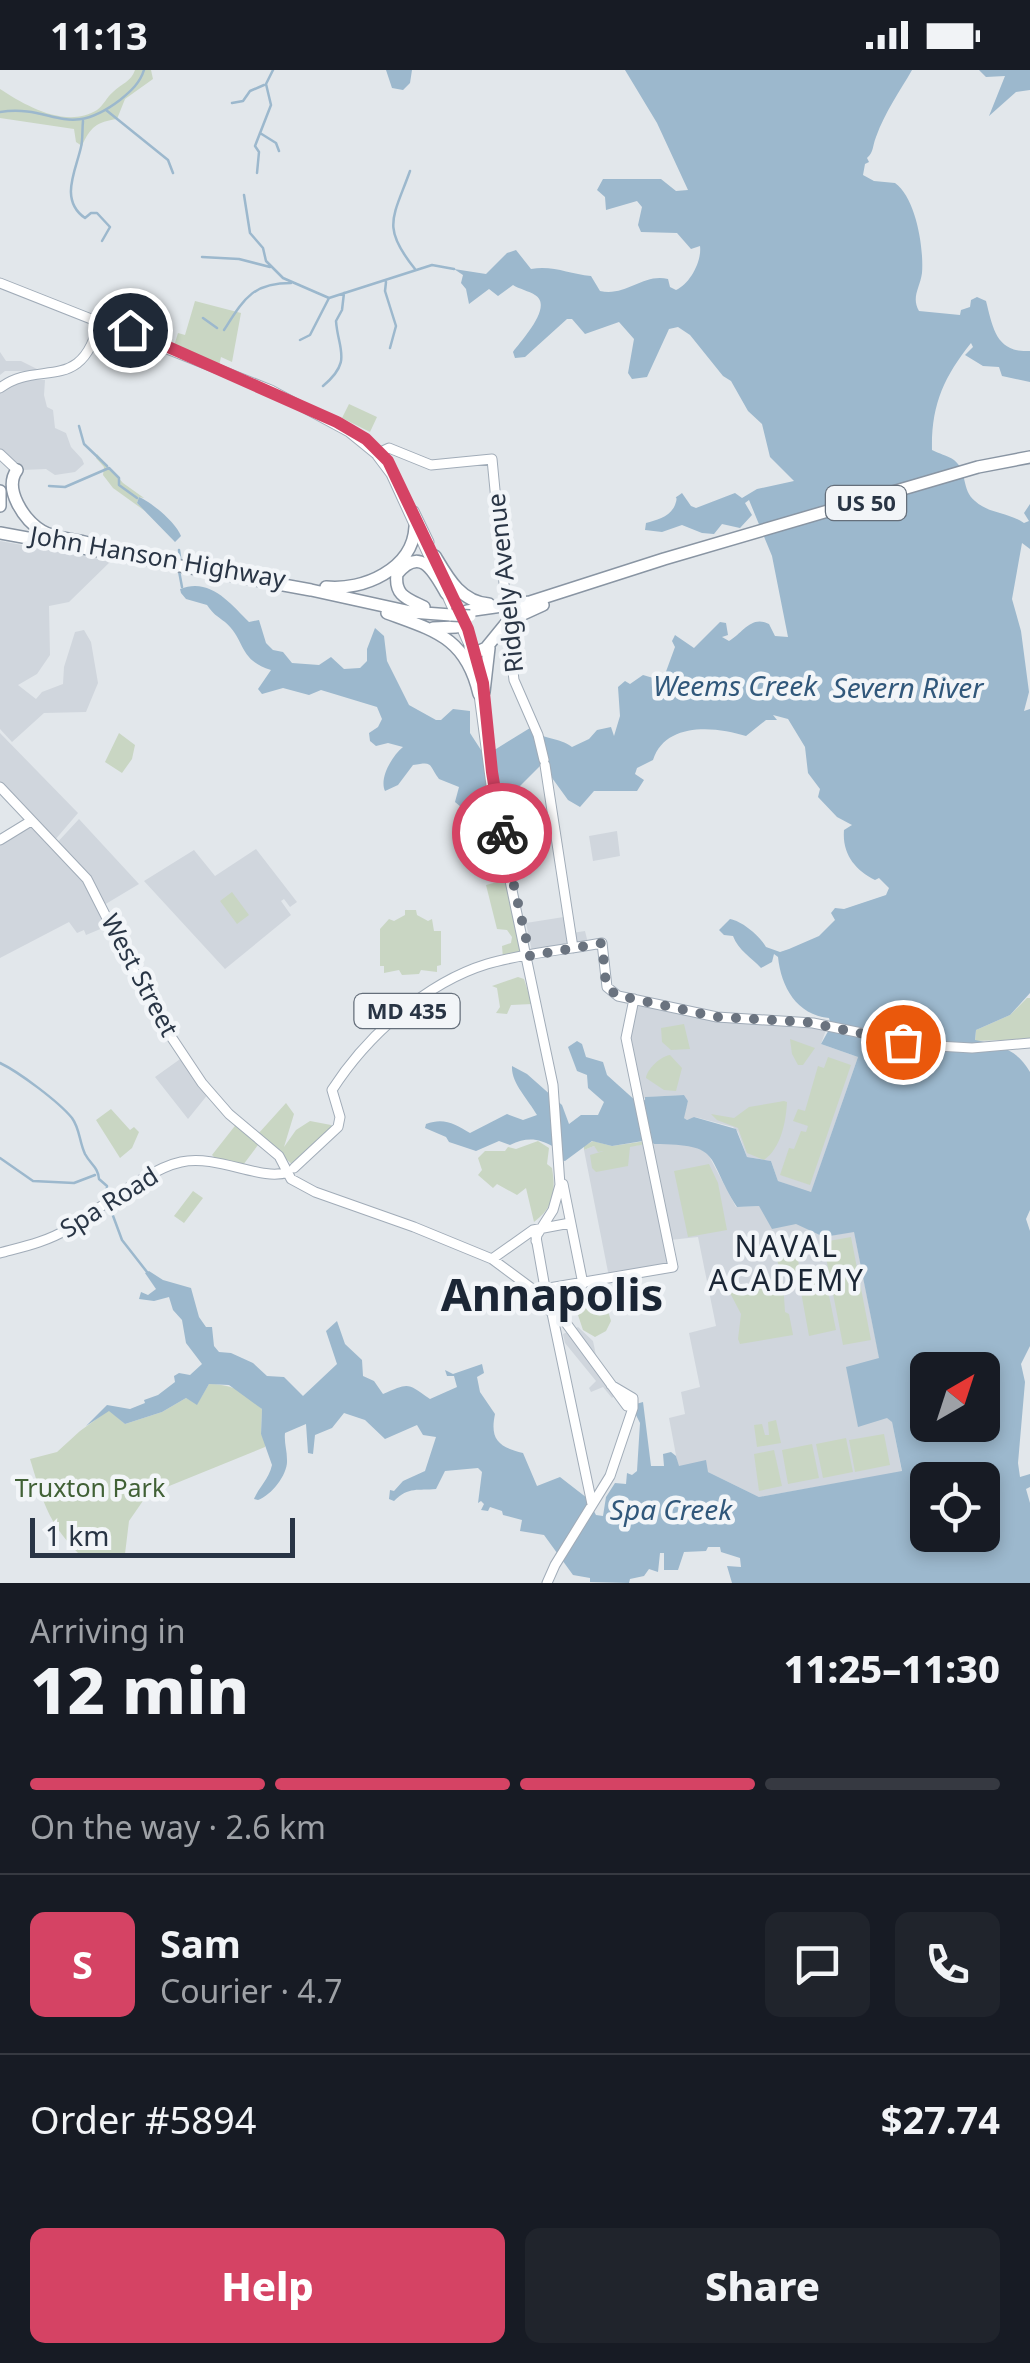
<!DOCTYPE html>
<meta charset="utf-8">
<style>
body{margin:0;font-family:"Noto Sans",sans-serif;background:#20242c;color:#f1f3f6;height:100vh;display:flex;flex-direction:column;font-size:38px;white-space:nowrap}
*{box-sizing:border-box;margin:0}
p{font-size:32px;color:#9ea1a6}
.icon{flex:none;width:55px;height:55px;fill:none;stroke:currentColor;stroke-width:2;stroke-linecap:round;stroke-linejoin:round}
.map{position:relative;height:1513px;overflow:hidden}
.panel{display:flex;flex-direction:column;background:#171b24;flex:1}
.panel>*{flex:none}
.needle{width:65px;rotate:39deg}
.controls{position:absolute;left:910px;top:1282px;display:grid;gap:20px}
.controls a{display:grid;place-items:center;width:90px;height:90px;border-radius:15px;background:#171b24;box-shadow:0 5px 15px #0003;font-size:50px}
.scale{position:absolute;left:30px;bottom:25px;width:265px;box-sizing:border-box;padding-left:10px;border:5px solid #293545;border-top:0;font-size:28px;line-height:35px;white-space:nowrap;color:#293545;-webkit-text-stroke:8px #f2f5f8;paint-order:stroke}
.pin{position:absolute;display:grid;place-items:center;width:85px;height:85px;color:#fff;margin:-42px;border:5px solid #fff;border-radius:50%;box-shadow:0 2px 10px #0007}
.courier{position:absolute;display:grid;place-items:center;width:100px;height:100px;margin:-50px;border:8px solid #d54364;border-radius:50%;background:#fff;color:#222;box-shadow:0 2px 12px #0007}
.overview em{font-style:normal;font-weight:800}
.overview div{display:flex;flex-direction:column-reverse}
.overview{display:flex;align-items:center;justify-content:space-between;height:170px;padding:0 30px}
h1{font-size:65px;font-weight:800;line-height:75px}
.bar{display:grid;grid-template-columns:repeat(4,1fr);gap:15px 10px;align-content:center;height:120px;padding:0 30px}
.bar i{height:12px;border-radius:8px;background:#363941}
.bar .active{background:#d54364}
.bar p{grid-column:span 4}
.line{display:flex;align-items:center;gap:25px;padding:0 30px;border-top:2px solid #363941}
.line div{flex:1}
.round{display:grid;place-items:center;flex:none;width:105px;height:105px;border-radius:15px;background:#20242c}
.primary-button{display:flex;gap:20px;margin-top:auto;padding:20px 30px}
.primary-button a{flex:1;height:115px;border-radius:15px;background:#d54364;color:#fff;font-size:40px;font-weight:800;line-height:115px;text-align:center}
.primary-button a+a{background:#20242c;color:#f1f3f6}
.status{display:flex;justify-content:space-between;align-items:center;height:70px;padding:0 50px;background:#171b24;direction:ltr}
.status svg{height:28px;fill:currentColor}
.map>svg:first-child{display:block}
</style>
<div class="status"><b>11:13</b><svg viewBox="0 0 49 12"><path d="M0 12V9h3v3zM5 12V6h3v6zM10 12V3h3v9zM15 12V0h3v12zM26 1h20v11H26zM47 4h2v5h-2z"/></svg></div>
<div class="map">
<svg width="1030" height="1513" viewBox="0 0 1030 1513">
<rect width="100%" height="100%" fill="#e2e7eb"/>
<!-- built -->
<path fill="#d0d6dd" d="M0,282L6,291H21L41,301H5L0,305Z
M27,309L45,310L44,325L47,337L53,340L55,358L66,363L71,377L82,389L84,394L75,402L55,405L46,399L22,400L0,380V322Z
M0,471L111,491L69,532L49,536L50,585L37,604L18,615L36,629L42,622L63,614L64,597L75,562L84,560L91,572L98,613L86,642L44,643L12,672L0,659Z
M0,663L78,743L54,771L0,714Z
M79,749L139,814L104,835L110,855L86,865L84,860L77,863L69,852L0,888V772L29,754L54,776Z
M617,761L620,786L593,791L589,766Z
M256,779L297,832L290,837L284,829L281,831L291,845L225,899L144,811L194,780L215,806Z
M570,846L572,863L585,861L588,873L532,882L526,853Z
M638,932L796,958L808,956L826,960L821,974L858,987L811,1123L778,1111L771,1091L747,1087L738,1062L733,1057L695,1047L687,1050L683,1047L688,1031L684,1025L646,1027L641,1031L628,970Z
M183,987L209,1023L188,1049L155,1007Z
M680,1073L694,1075L708,1084L736,1137L759,1136L825,1167L854,1161L902,1402L759,1427L708,1402L678,1396L669,1348L685,1344L681,1322L700,1317L689,1263L716,1256L698,1167L670,1170L650,1074Z
M646,1074L670,1195L609,1207L584,1080L594,1076L598,1081Z
M578,1257L593,1271L598,1295L617,1324L612,1328L603,1317L591,1322L589,1318L596,1311L565,1273L563,1264Z"/>
<!-- green -->
<path fill="#c9d6c3" d="M135,0H151L153,9L125,29L117,49C97,52 90,57 82,76L76,72L74,59L0,48V19C26,36 66,59 97,40C103,36 107,27 113,22C122,13 131,12 135,0Z
M195,231L241,243L232,292L221,287L219,296L174,276L178,263L185,265Z
M139,243L166,255L161,268L133,257Z
M349,334L377,347L370,362L342,348Z
M97,384L123,413L144,428L139,427L137,433L145,441L113,418L103,405L104,397L96,388Z
M119,663L135,675L132,689L122,703L105,692Z
M501,811L506,812L522,883L503,888L502,876L511,873L512,867L507,860L497,859L486,815Z
M232,822L249,845L237,854L220,831Z
M405,840H416L417,845L428,851L432,849L434,861H441V895L437,896V902L421,900L419,904L402,905L399,900L384,903V896H380V859L389,849L394,851L405,845Z
M518,907L524,909L532,934L511,935L507,944L496,943L500,937L497,918L492,916Z
M1027,928H1030V969L975,971L976,960L1010,945Z
M684,954L690,979L671,980L662,972L661,958Z
M790,969L815,978L803,995H798L792,984Z
M670,985L682,998L676,1021L664,1020L646,1008C647,999 661,986 670,985Z
M828,987L851,995L810,1115L780,1105L789,1078L794,1079L801,1061L806,1062L808,1056L793,1051L798,1039L805,1041L818,996L824,998Z
M784,1031L787,1032C786,1052 781,1078 764,1090L747,1083L738,1058L717,1050L711,1044L734,1048L749,1037Z
M286,1033L294,1044L284,1077L296,1060L310,1051L331,1055L333,1061L294,1096L258,1064Z
M111,1039L130,1060L134,1057L139,1062L132,1078L120,1088L96,1050Z
M238,1052L261,1071L243,1095L217,1090L212,1085Z
M538,1071L549,1078L547,1094L552,1098C556,1122 554,1137 534,1152L526,1118L517,1125L497,1114L493,1118L478,1105L482,1100L478,1088L485,1081H505L508,1077L516,1079Z
M593,1071L612,1076L646,1071V1074L630,1077L628,1096L596,1102L592,1098L590,1085L604,1081L598,1082L594,1076L584,1080V1076Z
M709,1094L718,1113L727,1160L688,1167L674,1101Z
M193,1121L203,1128L184,1153L174,1146Z
M851,1167L871,1270L843,1275L823,1172Z
M788,1179L790,1185L798,1189L799,1196L795,1202L781,1205L777,1189L780,1186L779,1181Z
M825,1206L836,1260L809,1266L799,1211Z
M783,1211L785,1242L789,1244L793,1265L740,1274L738,1269L741,1244L729,1221Z
M598,1233L608,1241L611,1251L606,1261L595,1267L583,1260L578,1245L585,1235Z
M209,1314C231,1314 247,1322 262,1339L261,1364L266,1370L265,1377L147,1425L129,1451L125,1484L78,1483C47,1451 43,1431 30,1389L57,1382L80,1361L109,1340L125,1354L162,1342L186,1328L197,1334Z
M776,1350L781,1373L757,1377L754,1355L762,1354L765,1365H769L768,1352Z
M884,1364L890,1395L855,1402L849,1370Z
M846,1368L853,1402L823,1408L816,1374Z
M812,1374L819,1408L788,1414L782,1380Z
M774,1380L782,1416L759,1421L754,1384Z"/>
<!-- water -->
<path fill="#9cb8cd" fill-rule="evenodd" d="M386,0H412L410,13L403,20L392,18Z
M625,0H912C900,21 885,42 876,67C872,77 874,82 867,88L869,92L865,94L863,105L874,111L895,113C916,128 924,178 922,203C920,218 911,227 919,241L960,245L961,240L970,237L971,230L977,227L986,231C993,258 996,283 1030,281V312L1002,306L999,297L983,296L965,285L973,277L971,273C944,307 931,335 932,380C939,384 947,385 954,390C968,401 961,420 975,431C989,444 1008,442 1024,453L1029,451L1024,443L1030,434V479L1022,473L1012,529L1021,561L1029,622L1024,641L1030,639V923L1010,945L976,960L975,970C999,975 1017,979 1030,1002V1140L1026,1149L1030,1161V1276L1021,1294L1025,1312L1018,1393L1020,1407L1030,1404V1417L1026,1419L1030,1433V1513H732L727,1496L741,1497L740,1488L721,1482L720,1477H708L706,1481L684,1482L678,1500H664V1483H660L658,1502L649,1499L644,1506L630,1509L629,1513L590,1512V1508L573,1505L544,1465L520,1461L522,1450L503,1445L502,1441L490,1437L488,1441L481,1440L484,1434L481,1431L478,1433L482,1402L478,1398L445,1401L436,1419C418,1421 409,1416 394,1431L389,1429L390,1420L394,1421L403,1411L425,1401L436,1367L423,1365L417,1355L385,1369L365,1350L344,1343L332,1358L315,1365L313,1384L308,1383L306,1354L285,1363C284,1373 287,1380 287,1390C288,1404 272,1425 258,1430L254,1429C259,1417 269,1409 272,1395L261,1364L262,1339L229,1315L209,1314L197,1335L186,1328L162,1342L125,1354L109,1341L86,1356L107,1335L130,1339L145,1333L144,1330L158,1325L175,1312L174,1306L179,1303L190,1305L202,1294L186,1273L182,1250L173,1240L169,1227L154,1231L139,1229L141,1222L148,1225L156,1219L145,1203L149,1201L163,1210L191,1218L199,1247L206,1257H212L214,1276L219,1282L231,1283L253,1293L267,1306L284,1307L303,1326L337,1294L326,1261L337,1251L345,1274L362,1290L363,1306L374,1311L383,1324C410,1312 407,1313 430,1329L457,1317L454,1306H447L445,1300L453,1304L482,1294L484,1303L477,1307L480,1322L495,1344C490,1368 497,1377 523,1383L537,1416L560,1407L587,1428L596,1445L603,1446L606,1427L615,1413L626,1414L627,1403L632,1405L637,1401L640,1353L634,1341L636,1334L643,1332L651,1396H664L663,1384L671,1382L676,1386L679,1396L706,1390L708,1402L759,1427L902,1401L892,1352L887,1348L858,1357L846,1297L879,1288L854,1162L824,1167L796,1154L772,1159L759,1136L737,1137C704,1085 724,1075 654,1074L649,1070L612,1076L592,1071L565,1091L556,1089L554,1077C538,1068 527,1067 510,1075L499,1071L476,1081L449,1072L446,1067L425,1058L426,1054C444,1047 455,1054 470,1063L507,1044L523,1050L537,1045C528,1029 511,1013 512,996L527,1004L562,1035L569,1054L581,1045H598L604,1032L588,1018L587,1005L577,1001L568,977L577,971L582,974L586,987L603,992L607,1005L637,1032L645,1030V1027L684,1025L688,1031L684,1048L687,1050L694,1047L736,1059L747,1087L771,1091L778,1111L811,1122L858,987L821,974L831,956L829,948C797,945 781,917 778,887L774,884L772,892L761,898C752,888 738,880 733,866L724,865L719,860L730,849C742,851 760,866 766,877L780,882L789,879L819,866L835,850L831,843L835,838L844,839L886,825L889,818L879,808L875,810C855,800 842,784 844,760L852,755L837,747L818,727L820,719L808,703L805,677L788,649L773,645L777,650H766L746,666C715,656 665,652 653,690L637,698L635,704L644,710L637,721H594L580,737L568,730L542,694L518,718H507L461,737L455,732L459,717L439,709C428,694 434,691 413,695L398,715L385,721C379,708 392,686 403,677L388,673L376,676L370,671L369,663L378,657L382,649L377,637L321,620L309,625L283,618L262,624L258,619L271,600C238,590 246,570 225,552C217,546 213,544 207,535L186,529L181,523L180,519C210,507 230,533 249,552L259,550L266,573L273,580L283,582L292,593L319,595L331,587L344,599L360,598L367,591V579L375,558L384,566L387,591L409,635L436,650H441L453,639L470,641V663L481,680L496,679L530,658C542,670 559,667 572,677L589,669L597,660L611,657L614,666L620,646L618,617L625,611L630,614L643,605L660,610L656,618H660L675,577L672,571L675,565L694,578L720,552L726,553L728,565L722,567L729,571C743,563 751,545 769,554L775,566L788,567L772,486L749,430L745,433L752,445L740,458L722,454L714,464L702,463L682,455L662,462L645,460L646,453C657,450 670,447 675,435C680,422 670,432 682,423L691,436L696,438L735,423L742,428L757,419L794,411L770,387L762,354L748,341L731,311L723,306L690,265L678,257L669,259L647,307L632,309L628,303L634,269L619,252L585,264L572,249H567L525,287L515,288L513,282C521,271 554,236 535,225C529,221 519,219 513,215L498,226L489,219L469,234L466,219L461,213L463,205L454,199L486,204L507,183L516,180L531,199C553,195 569,204 591,206L600,221C626,227 643,203 668,209L670,217L676,220C690,214 702,191 700,176L691,179L677,163L641,162L638,155L642,137L637,131L606,140L605,127L597,120L603,109H661L676,121L688,120L657,53ZM928,1300H982V1355H928ZM928,1410H982V1465H928Z
M979,0H1030V20L1016,22L989,46L1005,6L986,7Z
M139,427C153,433 176,453 181,466L175,472L137,433Z"/>
<g fill="none" stroke-linecap="round" stroke-linejoin="round">
<!-- stream -->
<path stroke="#9cb8cd" stroke-width="2.5" d="M232,33L243,31L250,21L264,15
M106,40L168,90L173,103
M0,42C54,34 66,71 120,30C131,21 140,13 144,0
M83,51C82,60 83,69 81,77C76,100 59,130 85,148L91,143H97L110,157L102,171
M260,63L276,73L279,81
M410,101C393,148 381,157 415,199
M257,103L259,82L255,76L271,35L266,14L273,0
M244,125L250,163L263,178L266,191L283,208L329,228L432,195L454,199
M202,187L239,189L270,197
M386,212L385,221L396,256L390,278
M203,248L217,258
M224,260C244,229 252,213 291,213
M300,270L310,265L329,228
M323,316C353,291 338,280 336,251L342,240L344,223
M79,356L84,374L107,396
M49,416L65,417L109,398L119,408V415L137,428
M179,480L181,494
M179,501L182,517
M0,993C19,1002 59,1032 72,1048C80,1059 79,1071 85,1084C91,1095 98,1097 99,1109L107,1116L106,1127
M0,1088L33,1111L74,1113L95,1105
M109,1135L122,1170L147,1202"/>
<!-- major casing -->
<g stroke="#a1acb8" stroke-width="11">
<path id="major" d="M0,213L271,320L349,362L376,384L391,404L435,500
M0,318C39,288 84,327 100,247
M0,384L17,400
M376,384L389,378L431,395L492,389L505,524
M414,441L429,472
M444,519L470,577L476,602
M508,559L514,610L538,665L544,690
M478,617L493,730L553,1015L560,1115L553,1140L537,1165L536,1171
M545,695L573,878
M0,717L87,809L154,941L202,1013L229,1044L279,1086L291,1109
M0,770L31,751
M294,1098L338,1057L340,1047L332,1020C366,967 425,913 487,894C524,883 564,880 602,873L607,917L618,926L717,947L813,953L920,975L972,978L1030,973
M291,1109L315,1122L414,1157L492,1189L538,1223
M563,1114L583,1214
M536,1167L545,1218
M0,1183C22,1177 46,1172 66,1160C98,1141 147,1099 181,1092C218,1084 262,1112 288,1102
M492,1189L533,1160L570,1153
M538,1223L543,1219L673,1197L626,968L634,929
M538,1223L542,1235L555,1238L560,1231L551,1219
M547,1238L552,1243L592,1434
M555,1238L627,1336
M547,1513L555,1495L610,1406L633,1338V1328L611,1315"/>
</g>
<!-- highway casing -->
<g stroke="#8995a3" stroke-width="14">
<path id="highway" d="M17,400C3,419 24,450 42,461C55,469 74,469 88,473
M0,421V436
M0,463L311,520L411,542L451,545
M435,486C448,508 461,532 489,534
M326,517C363,521 413,499 415,457
M424,537C408,529 394,526 397,504C421,475 434,502 446,523
M467,541L530,532L664,489L978,397L1030,387
M387,543C436,561 466,568 479,624
M433,558L456,557L464,550
M470,577L475,583L486,578L508,551L543,535
M484,622L489,578"/>
</g>
<!-- major -->
<use href="#major" stroke="#fff" stroke-width="9"/>
<!-- highway -->
<use href="#highway" stroke="#fff" stroke-width="11"/>
<!-- major-bridge casing -->
<g stroke="#a1acb8" stroke-width="11" stroke-linecap="butt">
<path id="major-bridge" d="M505,524L508,559"/>
</g>
<!-- highway-bridge casing -->
<g stroke="#8995a3" stroke-width="14" stroke-linecap="butt">
<path id="highway-bridge" d="M451,545L470,546"/>
</g>
<!-- major-bridge -->
<use href="#major-bridge" stroke="#fff" stroke-width="9"/>
<!-- highway-bridge -->
<use href="#highway-bridge" stroke="#fff" stroke-width="11"/>
</g>
<g fill="none" stroke-linecap="round" stroke-linejoin="round">
<!-- done -->
<path stroke="#6a737f" stroke-width="10" stroke-dasharray="0 18" d="M502,763L530,886L602,873L606,915L616,925L717,947L806,952L903,972"/>
<!-- route -->
<path stroke="#d54364" stroke-width="12" d="M130,260L337,352L366,369L388,391L468,559L483,613L492,702L502,763"/>
</g>
<g text-anchor="middle" stroke-width="9" stroke-linejoin="round" paint-order="stroke">
<!-- shield labels -->
<g fill="#f2f5f8" stroke="#656f7b" stroke-width="2.5">
<rect x="826" y="416" width="80" height="34" rx="8"/>
<rect x="354.5" y="924" width="105" height="34" rx="8"/>
</g>
<g font-size="22" font-weight="bold" fill="#293545">
<text x="866" y="441">US 50</text>
<text x="407" y="949">MD 435</text>
</g>
<!-- street labels -->
<g font-size="25" fill="#293545" stroke="#f2f5f8">
<text transform="translate(158 487) rotate(10)" y="9">John Hanson Highway</text>
<text transform="translate(505 513) rotate(-96)" y="9">Ridgely Avenue</text>
<text transform="translate(140 905) rotate(62)" y="9">West Street</text>
<text transform="translate(109 1132) rotate(-32)" y="9">Spa Road</text>
</g>
<!-- park labels -->
<g font-size="25" fill="#416136" stroke="#f2f5f8">
<text x="90" y="1427">Truxton Park</text>
</g>
<!-- water labels -->
<g font-size="28" font-style="italic" fill="#31587b" stroke="#f2f5f8">
<text x="735" y="626">Weems Creek</text>
<text x="908" y="628">Severn River</text>
<text x="671" y="1450">Spa Creek</text>
</g>
<!-- quarter labels -->
<g font-size="30" letter-spacing="2.5" fill="#1b2635" stroke="#f2f5f8">
<text x="787" y="1187">NAVAL<tspan x="787" dy="34">ACADEMY</tspan></text>
</g>
<!-- town labels -->
<g font-size="45" font-weight="bold" fill="#1b2635" stroke="#f2f5f8">
<text x="552" y="1241">Annapolis</text>
</g>
</g>
</svg>
<div class="controls">
<a><svg class="needle" viewBox="-14 -14 28 28"><path d="M0-13l5 13h-10z" fill="#e53935"/><path d="M0 13l5-13h-10z" fill="#9ea1a6"/></svg></a>
<a><svg class="icon" aria-label="locate" viewBox="0 0 24 24"><circle cx="12" cy="12" r="6"/><path d="M12 2v4M12 18v4M2 12h4M18 12h4"/></svg></a>
</div>
<div class="scale">1 km</div>
<div class="pin" style="left:903px;top:972px;background:#ea580c"><svg class="icon" aria-label="bag" viewBox="0 0 24 24"><path d="M5 8h14l-1 12H6zM9 8a3 3 0 0 1 6 0"/></svg></div>
<div class="pin" style="left:130px;top:260px;background:#1f2937"><svg class="icon" aria-label="home" viewBox="0 0 24 24"><path d="M3 11l9-7 9 7M6 9v11h12V9"/></svg></div>
<div class="courier" style="left:502px;top:763px"><svg class="icon" aria-label="bike" viewBox="0 0 24 24"><circle cx="6" cy="16" r="4"/><circle cx="18" cy="16" r="4"/><path d="M6 16l4-8h5l3 8M10 8l3 8H6M13 5h3"/></svg></div>
</div>
<section class="panel">
<div class="overview"><div><h1>12 min</h1><p>Arriving in</p></div><em>11:25–11:30</em></div>
<div class="bar"><i class="active"></i><i class="active"></i><i class="active"></i><i></i><p>On the way · 2.6 km</p></div>
<div class="line" style="height:180px"><b class="round" style="background:#d54364;color:#fff">S</b><div><b>Sam</b><p>Courier · 4.7</p></div><a class="round"><svg class="icon" aria-label="chat" viewBox="0 0 24 24"><path d="M4 5h16v11H9l-5 4z"/></svg></a><a class="round"><svg class="icon" aria-label="phone" viewBox="0 0 24 24"><path d="M5 4h4l2 5-3 2q2 4 5 5l2-3 5 2v4C11 20 4 13 5 4z"/></svg></a></div>
<div class="line" style="height:130px"><div>Order #5894</div><b>$27.74</b></div>
<div class="primary-button"><a>Help</a><a>Share</a></div>
</section>
